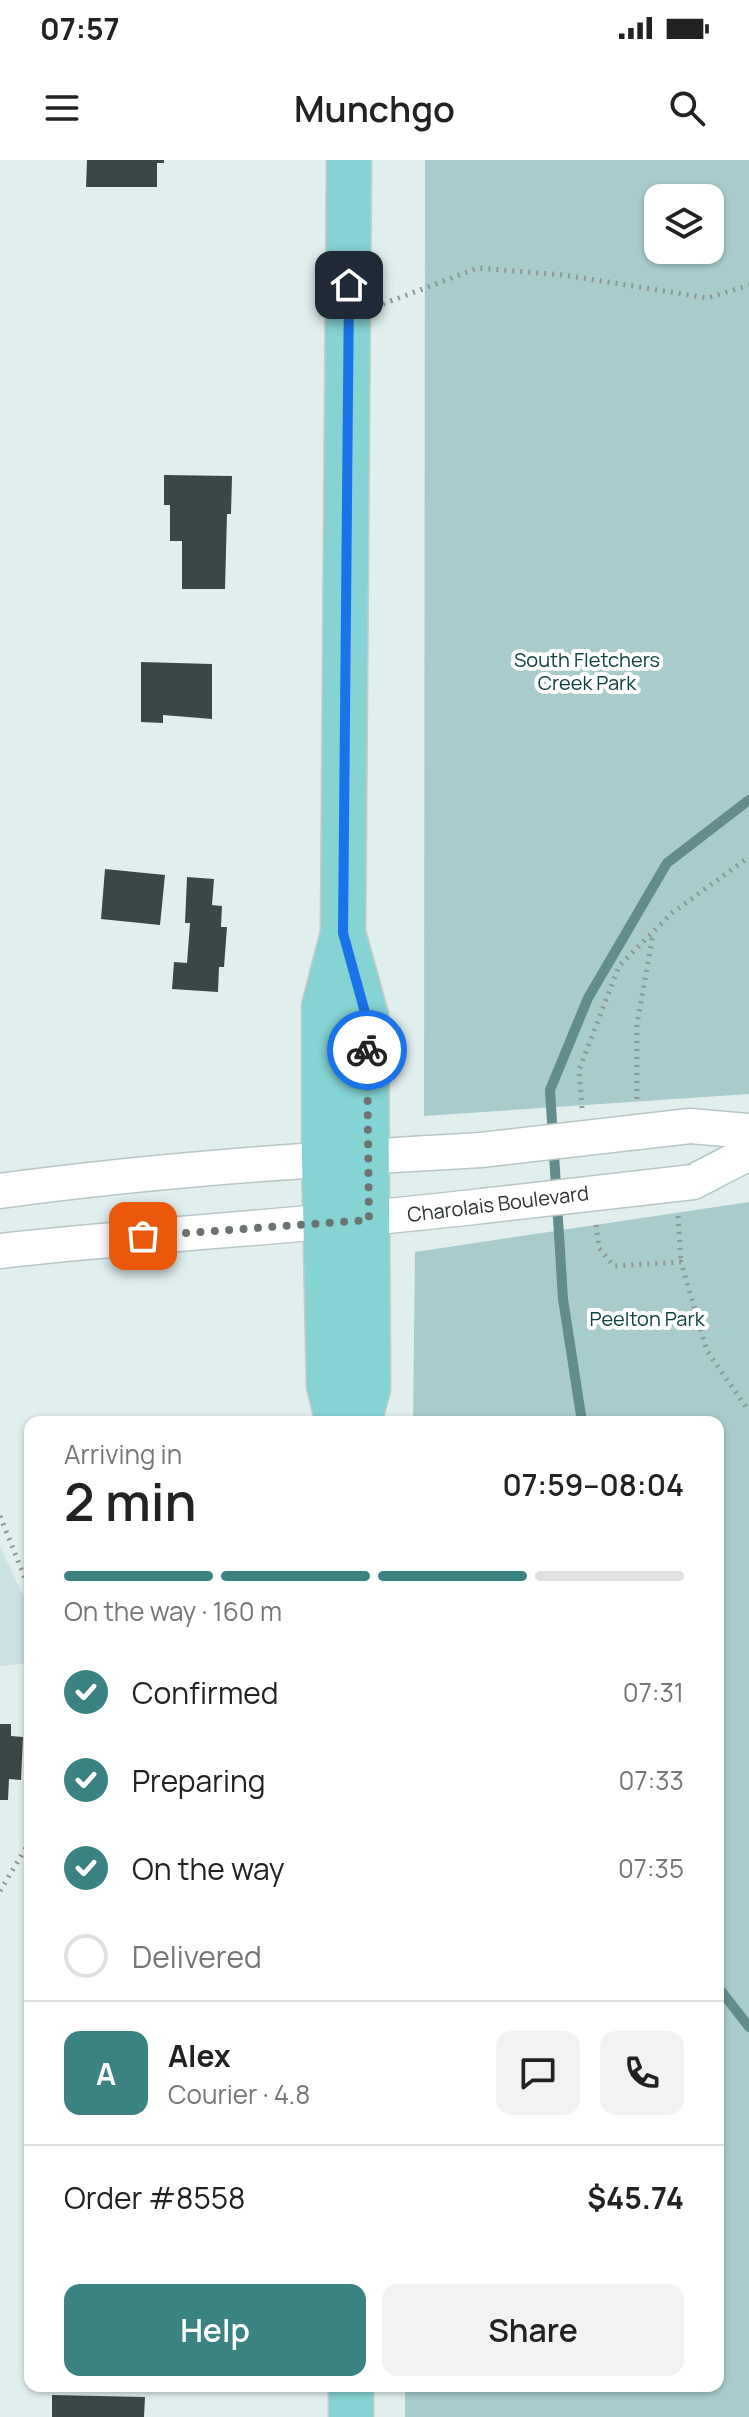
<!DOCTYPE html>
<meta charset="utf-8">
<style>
body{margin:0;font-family:Manrope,sans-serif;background:#f2f2f2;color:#222;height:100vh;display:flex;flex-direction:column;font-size:30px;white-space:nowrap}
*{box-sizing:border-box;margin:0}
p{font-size:26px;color:#767676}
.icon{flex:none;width:44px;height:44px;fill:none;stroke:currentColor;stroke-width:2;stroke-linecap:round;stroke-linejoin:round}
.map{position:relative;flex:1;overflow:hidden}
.side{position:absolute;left:24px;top:1256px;width:700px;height:976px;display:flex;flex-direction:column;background:#fff;border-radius:16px;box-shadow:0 2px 6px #0004}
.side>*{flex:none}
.fabs{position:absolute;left:644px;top:24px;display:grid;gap:16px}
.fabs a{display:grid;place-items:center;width:80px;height:80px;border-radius:16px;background:#fff;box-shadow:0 2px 6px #0004;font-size:40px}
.pin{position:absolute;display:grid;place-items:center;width:68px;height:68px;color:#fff;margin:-34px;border-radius:16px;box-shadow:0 4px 12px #0006}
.courier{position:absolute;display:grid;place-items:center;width:80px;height:80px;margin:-40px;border:6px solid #1a73e8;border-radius:50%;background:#fff;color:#222;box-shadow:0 2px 10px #0007}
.headline em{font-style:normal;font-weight:600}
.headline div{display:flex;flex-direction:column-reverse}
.headline{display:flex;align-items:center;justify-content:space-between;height:136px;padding:0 40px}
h1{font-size:52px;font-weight:600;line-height:60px}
.bar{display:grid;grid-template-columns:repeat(4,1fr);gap:12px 8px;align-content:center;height:96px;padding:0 40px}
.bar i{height:10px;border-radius:6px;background:#e0e0e0}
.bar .on{background:#3b8383}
.bar p{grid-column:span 4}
.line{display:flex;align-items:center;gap:20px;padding:0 40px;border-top:2px solid #e0e0e0}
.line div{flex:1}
.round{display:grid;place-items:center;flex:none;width:84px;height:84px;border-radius:16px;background:#f2f2f2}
ol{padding:0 40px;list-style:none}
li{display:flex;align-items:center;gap:24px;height:88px}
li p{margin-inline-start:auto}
li .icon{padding:8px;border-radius:50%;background:#3b8383;color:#fff;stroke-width:4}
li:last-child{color:#767676}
li i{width:44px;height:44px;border:4px solid #e0e0e0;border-radius:50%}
.primary-button{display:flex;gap:16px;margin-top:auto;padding:16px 40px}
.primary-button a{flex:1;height:92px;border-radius:16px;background:#3b8383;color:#fff;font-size:32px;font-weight:600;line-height:92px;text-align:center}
.primary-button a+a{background:#f2f2f2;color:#222}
.status{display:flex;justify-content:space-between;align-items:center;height:56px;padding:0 40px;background:#fff;direction:ltr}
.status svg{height:22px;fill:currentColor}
header{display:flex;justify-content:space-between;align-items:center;height:104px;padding:0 40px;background:#fff;font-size:36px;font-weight:600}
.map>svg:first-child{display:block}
</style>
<div class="status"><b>07:57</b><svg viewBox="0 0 49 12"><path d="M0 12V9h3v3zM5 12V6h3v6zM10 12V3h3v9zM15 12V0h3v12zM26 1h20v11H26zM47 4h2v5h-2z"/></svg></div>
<header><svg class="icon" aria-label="menu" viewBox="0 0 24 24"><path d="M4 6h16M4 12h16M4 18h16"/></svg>Munchgo<svg class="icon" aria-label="search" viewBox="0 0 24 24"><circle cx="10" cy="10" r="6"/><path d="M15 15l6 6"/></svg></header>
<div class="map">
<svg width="749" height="2257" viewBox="0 0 749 2257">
<rect width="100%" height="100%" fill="#e0efee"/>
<!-- built -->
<path fill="#cae2e1" d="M0,1386L30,1451V1503L0,1506Z"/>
<!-- green -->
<path fill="#a8cccc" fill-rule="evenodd" d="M425,0H749V934L424,956ZM658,38H710V90H658Z
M749,1042V2257H405V2226H718V1262H413L415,1092Z"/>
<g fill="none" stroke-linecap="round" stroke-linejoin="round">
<!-- stream -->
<path stroke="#638d8d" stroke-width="10" d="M582,1262L563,1139L550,930L588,838L667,703L749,640
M718,1827L749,1867"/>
</g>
<!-- building -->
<path fill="#3b4747" d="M87,0H164V3H157V27H86Z
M164,315L232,316L231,354H227L225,429H182V381H170V345H164Z
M141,502L212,504V559L163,555V563L141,562Z
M105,709L165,715L160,765L101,759Z
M187,717L214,719L212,745L222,746L221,767H227L224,807H219L218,832L172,829L174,802L187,803L190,763H185Z
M0,1564H11V1576L23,1577L21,1620L9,1619L8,1640H0Z
M52,2235L145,2237L144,2257H52Z"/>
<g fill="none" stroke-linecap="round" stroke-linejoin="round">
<!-- minor casing -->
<g stroke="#b7c5c5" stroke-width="37">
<path id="minor" d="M690,966L749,971
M693,1022L749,993
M0,1031C160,1009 320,999 481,990
M0,1091C161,1073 322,1065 482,1046"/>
</g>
<!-- major casing -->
<g stroke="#c8cac9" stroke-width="47">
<path id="major" d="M343,773L366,856L368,1228L359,1262
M338,1262L329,1225L324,998V847L343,773L349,0
M351,2226V2257"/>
</g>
<!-- path -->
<path stroke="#8c9796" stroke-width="5" stroke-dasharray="2 6" stroke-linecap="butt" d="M383,144L478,108L564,115L708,138L749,125
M637,939V864L653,774
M582,948L579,910L619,806L672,753L749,697
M678,1056L681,1102
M596,1065L599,1088L614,1106L681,1102L707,1191L749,1251
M0,1356L30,1431
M0,1731L30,1681"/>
<!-- minor -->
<use href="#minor" stroke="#fff" stroke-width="34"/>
<!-- major -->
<use href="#major" stroke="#85d3d3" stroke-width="44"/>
<!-- minor-bridge casing -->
<g stroke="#b7c5c5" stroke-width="37" stroke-linecap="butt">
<path id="minor-bridge" d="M481,990L690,966
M482,1046L693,1022"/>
</g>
<!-- minor-bridge -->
<use href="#minor-bridge" stroke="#fff" stroke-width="34"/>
</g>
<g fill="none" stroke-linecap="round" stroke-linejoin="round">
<!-- done -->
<path stroke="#6b7473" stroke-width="8" stroke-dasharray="0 14.4" d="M143,1076L369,1060L367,890"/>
<!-- route -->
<path stroke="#1a73e8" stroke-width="10" d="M349,125L343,773L366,856L367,890"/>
</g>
<g text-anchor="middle" stroke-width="8" stroke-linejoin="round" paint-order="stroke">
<!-- park labels -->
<g font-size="20" fill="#0c4242" stroke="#fff">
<text x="587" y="507">South Fletchers<tspan x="587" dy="23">Creek Park</tspan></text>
<text x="647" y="1166">Peelton Park</text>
</g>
<!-- street labels -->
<g font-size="20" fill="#2c3231" stroke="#fff">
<text transform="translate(498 1044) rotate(-7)" y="7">Charolais Boulevard</text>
</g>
</g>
</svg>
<div class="fabs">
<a><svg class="icon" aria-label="layers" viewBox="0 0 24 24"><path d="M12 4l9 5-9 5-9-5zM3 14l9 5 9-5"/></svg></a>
</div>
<div class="pin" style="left:143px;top:1076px;background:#ea580c"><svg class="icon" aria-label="bag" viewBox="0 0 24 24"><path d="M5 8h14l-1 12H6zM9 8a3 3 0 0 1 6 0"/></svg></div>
<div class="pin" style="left:349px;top:125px;background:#1f2937"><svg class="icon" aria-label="home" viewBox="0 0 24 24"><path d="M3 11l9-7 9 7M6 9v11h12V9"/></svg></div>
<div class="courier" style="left:367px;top:890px"><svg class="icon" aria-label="bike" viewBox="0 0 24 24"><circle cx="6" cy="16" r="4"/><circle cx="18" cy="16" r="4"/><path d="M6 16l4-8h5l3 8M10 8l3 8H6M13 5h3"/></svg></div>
<section class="side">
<div class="headline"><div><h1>2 min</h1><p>Arriving in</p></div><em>07:59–08:04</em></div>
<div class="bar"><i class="on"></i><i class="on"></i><i class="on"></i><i></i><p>On the way · 160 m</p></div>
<ol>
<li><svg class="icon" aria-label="check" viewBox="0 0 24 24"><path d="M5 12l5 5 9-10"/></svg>Confirmed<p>07:31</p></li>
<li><svg class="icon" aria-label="check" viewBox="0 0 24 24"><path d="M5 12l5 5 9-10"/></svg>Preparing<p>07:33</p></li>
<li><svg class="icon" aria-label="check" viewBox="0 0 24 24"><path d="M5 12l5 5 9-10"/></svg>On the way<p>07:35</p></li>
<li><i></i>Delivered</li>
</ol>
<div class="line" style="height:144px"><b class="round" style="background:#3b8383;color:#fff">A</b><div><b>Alex</b><p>Courier · 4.8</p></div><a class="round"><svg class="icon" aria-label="chat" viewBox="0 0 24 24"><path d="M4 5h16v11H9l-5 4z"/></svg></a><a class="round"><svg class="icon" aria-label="phone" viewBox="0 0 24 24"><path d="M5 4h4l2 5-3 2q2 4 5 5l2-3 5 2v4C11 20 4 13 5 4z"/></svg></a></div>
<div class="line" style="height:104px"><div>Order #8558</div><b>$45.74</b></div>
<div class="primary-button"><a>Help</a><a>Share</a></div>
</section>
</div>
